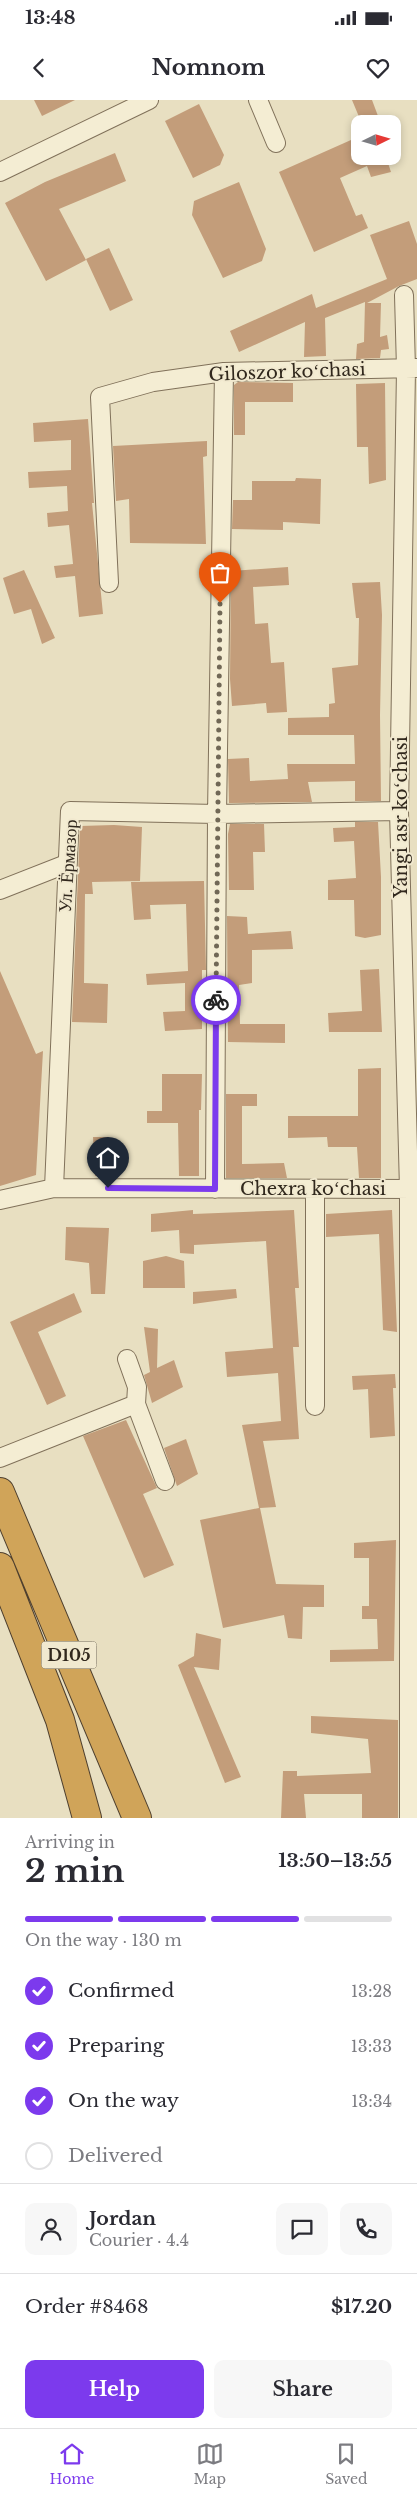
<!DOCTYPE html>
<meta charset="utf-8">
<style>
body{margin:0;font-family:"Libre Baskerville",serif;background:#f7f7f7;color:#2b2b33;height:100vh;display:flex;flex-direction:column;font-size:19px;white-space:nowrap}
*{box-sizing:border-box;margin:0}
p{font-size:16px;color:#7c7c81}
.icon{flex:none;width:28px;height:28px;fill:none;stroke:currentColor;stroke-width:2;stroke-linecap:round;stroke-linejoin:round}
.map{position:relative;height:1718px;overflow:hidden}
.sheet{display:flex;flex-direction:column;background:#fff;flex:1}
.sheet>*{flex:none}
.needle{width:32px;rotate:85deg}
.tools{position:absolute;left:351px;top:15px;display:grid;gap:10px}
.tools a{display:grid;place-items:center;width:50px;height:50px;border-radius:10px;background:#fff;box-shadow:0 2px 8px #0003;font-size:25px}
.pin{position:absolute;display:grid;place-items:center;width:42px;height:42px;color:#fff;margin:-51px -21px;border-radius:50% 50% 50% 0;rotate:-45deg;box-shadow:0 0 5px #0007}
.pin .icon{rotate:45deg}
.courier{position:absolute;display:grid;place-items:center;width:50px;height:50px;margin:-25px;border:4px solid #7c3aed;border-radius:50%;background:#fff;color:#222;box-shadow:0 1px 6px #0007}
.head em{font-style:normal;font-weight:700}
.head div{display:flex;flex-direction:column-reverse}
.head{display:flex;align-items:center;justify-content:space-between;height:85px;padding:0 25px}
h1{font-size:32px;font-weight:700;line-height:38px}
.bar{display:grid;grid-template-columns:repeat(4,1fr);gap:8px 5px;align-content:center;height:60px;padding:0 25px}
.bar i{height:6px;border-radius:4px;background:#e1e1e2}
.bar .selected{background:#7c3aed}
.bar p{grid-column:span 4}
.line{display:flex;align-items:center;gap:12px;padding:0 25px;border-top:1px solid #e1e1e2}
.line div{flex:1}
.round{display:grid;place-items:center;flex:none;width:52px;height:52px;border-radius:10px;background:#f7f7f7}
ol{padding:0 25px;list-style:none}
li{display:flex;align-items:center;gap:15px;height:55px}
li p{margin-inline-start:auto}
li .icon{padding:5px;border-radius:50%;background:#7c3aed;color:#fff;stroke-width:4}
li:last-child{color:#7c7c81}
li i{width:28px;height:28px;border:2px solid #e1e1e2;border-radius:50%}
.cta{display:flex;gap:10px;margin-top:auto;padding:10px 25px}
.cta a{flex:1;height:58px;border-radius:10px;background:#7c3aed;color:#fff;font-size:20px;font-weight:700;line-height:58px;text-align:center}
.cta a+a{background:#f7f7f7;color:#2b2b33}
.status{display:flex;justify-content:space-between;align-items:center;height:35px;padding:0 25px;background:#fff;direction:ltr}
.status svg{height:14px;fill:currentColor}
header{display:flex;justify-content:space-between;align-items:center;height:65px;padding:0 25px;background:#fff;font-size:22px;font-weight:700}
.tab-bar{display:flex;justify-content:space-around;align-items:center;height:70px;border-top:1px solid #e1e1e2;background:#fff;font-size:14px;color:#7c7c81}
.tab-bar a{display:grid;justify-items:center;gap:2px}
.tab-bar .selected{color:#7c3aed}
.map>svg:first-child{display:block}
</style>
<div class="status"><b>13:48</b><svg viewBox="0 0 49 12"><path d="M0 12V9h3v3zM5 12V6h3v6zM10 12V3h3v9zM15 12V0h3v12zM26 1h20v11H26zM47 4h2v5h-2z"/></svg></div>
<header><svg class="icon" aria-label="back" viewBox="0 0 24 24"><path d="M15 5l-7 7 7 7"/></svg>Nomnom<svg class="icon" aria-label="heart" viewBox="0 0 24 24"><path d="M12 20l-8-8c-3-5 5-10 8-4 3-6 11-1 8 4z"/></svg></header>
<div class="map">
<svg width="417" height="1718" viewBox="0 0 417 1718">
<rect width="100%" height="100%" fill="#e8dfc1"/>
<!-- building -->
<path fill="#c39d7a" d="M34,0H75L42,16Z
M352,0H372L381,24H362Z
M199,4L224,55L220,65L193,78L165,21Z
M360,36V56H388L386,57L391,72L371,77L367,66L340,78L356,116L362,114L368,128L314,152L279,72Z
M115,53L126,81L59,109L86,160L46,181L5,103L45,82Z
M239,82L266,149L262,161L223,178L192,115L194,101Z
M409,121L417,144V179L399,186L367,203H381L380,237L387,235L389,249L381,250L380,258L356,259L357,244L364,242L365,202L325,218L326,256L304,257L305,222L239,252L230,231L312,194L316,208L387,179L370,135Z
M109,148L133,200L110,211L86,159Z
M238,282L293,283V302H245V335H234V285Z
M385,283L386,380L369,384L368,347H357L356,284Z
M88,319L94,403H92L103,514L79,517L75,476L56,478L54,466L73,464L69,425L48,427L47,413L68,411L67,386L29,388L28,372L71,370V340L34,342L33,323Z
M207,341V356L203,357L206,444L130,443L129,399L116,401L113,346Z
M296,378L321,379L320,424L283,422V430L232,429L233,400H252V381H295Z
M288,467L289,485L253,487L255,524L268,523L271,563L284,562L287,612L267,613L266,603L232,606L230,579L231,471Z
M24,470L55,538L42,544L31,509L14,514L3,478Z
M380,482L382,515L380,615L381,701H355V681L308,682L312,702L229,703L228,659L249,658L250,681L288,679L287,664H355L354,635H288V618L329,617V604L335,603L332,568L358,565L359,518H356L352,483Z
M355,722H378L381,777V835L365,838L355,836L354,800H328V780L356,778L354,741L334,742L333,728L355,727Z
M230,724H264L265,752H253L254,790H229L228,734Z
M114,725L142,727L140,781L92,782L93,794H85L84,883L108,884L107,923L72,922L80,726Z
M204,781L206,870H202V929L165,931L163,912L185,911V883L147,885L146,874L188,871L186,804L150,805L151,819L134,820L131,782Z
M227,816L247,817L248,834L291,831L293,849L252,850V883L239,885L240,924H285V943L228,942Z
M379,869L382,932H329L328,913L362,911L360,870Z
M0,871L36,954L43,951L36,1075L0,1086Z
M381,968V1078H359L357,1047H328L327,1037L288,1038V1016H358V969Z
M162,974H202L201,1010H199V1076H179L178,1023H147V1011H162Z
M226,994H257V1006H242V1064L284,1063L287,1078H226Z
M93,1037H108L110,1075L95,1076Z
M193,1110V1114L294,1110L299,1188H295L299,1247H293L299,1339L263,1341L276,1407L260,1408L276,1484L324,1485V1507H303L302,1539L288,1538L284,1515L223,1528L200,1420L259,1408L242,1325L281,1321L278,1273L227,1277L225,1252L273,1248L266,1141L194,1145V1154L180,1153L179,1130L151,1132V1114Z
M392,1110L393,1133L397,1232L383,1230L379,1134L326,1137V1114Z
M66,1127L109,1128L105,1194H91L89,1163L65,1160Z
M166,1156L184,1161L185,1188H143V1161Z
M236,1189L237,1198L193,1204V1192Z
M74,1193L82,1212L38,1232L66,1296L47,1305L10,1222Z
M144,1227L158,1229L157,1268L174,1260L183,1287L152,1303L144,1275L150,1272Z
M395,1274L396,1288H393L395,1336L370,1338L368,1289L353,1290L352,1276Z
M126,1320L157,1388L143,1394L174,1465L144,1478L83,1336Z
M186,1339L198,1374L177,1386L164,1348Z
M396,1440L394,1561L330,1562V1550L378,1549L377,1519H362V1506H369V1458H354V1443Z
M196,1533L221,1539L219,1570L194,1567L241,1677L225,1683L178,1565L194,1556Z
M311,1616L398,1620V1718H362V1694H304L306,1718H281L283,1671H297V1676L371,1673L368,1639L311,1633Z"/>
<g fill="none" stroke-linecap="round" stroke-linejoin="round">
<!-- street casing -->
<g stroke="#80715a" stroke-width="20">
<path id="street" d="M258,0L276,43
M0,72L149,0
M404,195L406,269L399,711L409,1089V1718
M109,483L100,297L153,282L224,272L417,268
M0,790L66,764
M54,1088L70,711L217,714L399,711
M215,1089L217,714L224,272
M315,1089V1306
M0,1100L54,1088L417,1089
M127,1259L137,1287L136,1304
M0,1358L136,1304L165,1381"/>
</g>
<!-- highway casing -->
<g stroke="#4e3f2e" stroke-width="30">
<path id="highway" d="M0,1392L137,1718
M0,1467L60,1620L87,1718"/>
</g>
<!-- street -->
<use href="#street" stroke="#f4edd3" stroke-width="18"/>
<!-- highway -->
<use href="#highway" stroke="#d0a459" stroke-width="28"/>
</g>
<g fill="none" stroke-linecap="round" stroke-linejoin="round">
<!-- done -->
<path stroke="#716856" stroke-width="5" stroke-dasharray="0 9" d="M216,900L220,503"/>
<!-- route -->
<path stroke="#7c3aed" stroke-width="6" d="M108,1088L215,1089L216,900"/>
</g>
<g text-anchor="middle" stroke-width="4" stroke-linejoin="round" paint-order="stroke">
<!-- shield labels -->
<rect fill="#f1e9cf" stroke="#6b6252" stroke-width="1" x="41.5" y="1541.5" width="55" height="27" rx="4"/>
<g font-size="16" font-weight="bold" fill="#31281d">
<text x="69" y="1561">D105</text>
</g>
<!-- street labels -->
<g font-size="18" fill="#31281d" stroke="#f1e9cf">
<text transform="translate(287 272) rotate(-2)" y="6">Giloszor koʻchasi</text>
<text transform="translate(401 717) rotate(-90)" y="6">Yangi asr koʻchasi</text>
<text transform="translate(68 766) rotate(-86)" y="6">Ул. Ёрмазор</text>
<text x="313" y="1095">Chexra koʻchasi</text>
</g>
</g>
</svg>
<div class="tools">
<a><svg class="needle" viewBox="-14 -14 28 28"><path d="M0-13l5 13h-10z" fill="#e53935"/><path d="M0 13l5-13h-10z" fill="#7c7c81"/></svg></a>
</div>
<div class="pin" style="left:220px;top:503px;background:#ea580c"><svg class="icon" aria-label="bag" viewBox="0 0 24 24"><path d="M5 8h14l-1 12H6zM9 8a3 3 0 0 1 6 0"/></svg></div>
<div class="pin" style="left:108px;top:1088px;background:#1f2937"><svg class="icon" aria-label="home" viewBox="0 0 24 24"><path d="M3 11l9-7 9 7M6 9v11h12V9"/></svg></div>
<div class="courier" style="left:216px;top:900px"><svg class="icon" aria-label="bike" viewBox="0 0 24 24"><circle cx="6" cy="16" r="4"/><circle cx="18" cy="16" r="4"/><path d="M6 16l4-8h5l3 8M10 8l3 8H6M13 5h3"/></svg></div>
</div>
<section class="sheet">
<div class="head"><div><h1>2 min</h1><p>Arriving in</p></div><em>13:50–13:55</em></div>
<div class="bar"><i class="selected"></i><i class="selected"></i><i class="selected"></i><i></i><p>On the way · 130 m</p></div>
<ol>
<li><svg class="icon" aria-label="check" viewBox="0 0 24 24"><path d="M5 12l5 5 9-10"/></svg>Confirmed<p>13:28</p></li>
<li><svg class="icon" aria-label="check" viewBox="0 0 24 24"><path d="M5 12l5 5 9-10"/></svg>Preparing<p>13:33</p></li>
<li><svg class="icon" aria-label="check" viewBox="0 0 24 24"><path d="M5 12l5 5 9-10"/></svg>On the way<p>13:34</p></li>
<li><i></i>Delivered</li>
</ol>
<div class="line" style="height:90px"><a class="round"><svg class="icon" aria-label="person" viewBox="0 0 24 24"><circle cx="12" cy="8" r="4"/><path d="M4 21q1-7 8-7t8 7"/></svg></a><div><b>Jordan</b><p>Courier · 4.4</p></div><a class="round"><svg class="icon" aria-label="chat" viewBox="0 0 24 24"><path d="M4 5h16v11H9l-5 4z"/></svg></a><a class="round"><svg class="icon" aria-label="phone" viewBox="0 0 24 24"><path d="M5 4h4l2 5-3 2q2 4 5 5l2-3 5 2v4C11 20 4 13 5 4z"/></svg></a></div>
<div class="line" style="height:65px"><div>Order #8468</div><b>$17.20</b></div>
<div class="cta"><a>Help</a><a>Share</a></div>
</section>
<nav class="tab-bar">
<a class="selected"><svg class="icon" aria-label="home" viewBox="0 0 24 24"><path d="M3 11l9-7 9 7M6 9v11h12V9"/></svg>Home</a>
<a><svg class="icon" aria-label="map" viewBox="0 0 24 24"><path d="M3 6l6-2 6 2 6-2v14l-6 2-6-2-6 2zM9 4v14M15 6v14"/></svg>Map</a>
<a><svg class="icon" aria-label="saved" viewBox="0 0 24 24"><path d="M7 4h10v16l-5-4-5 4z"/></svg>Saved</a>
</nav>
